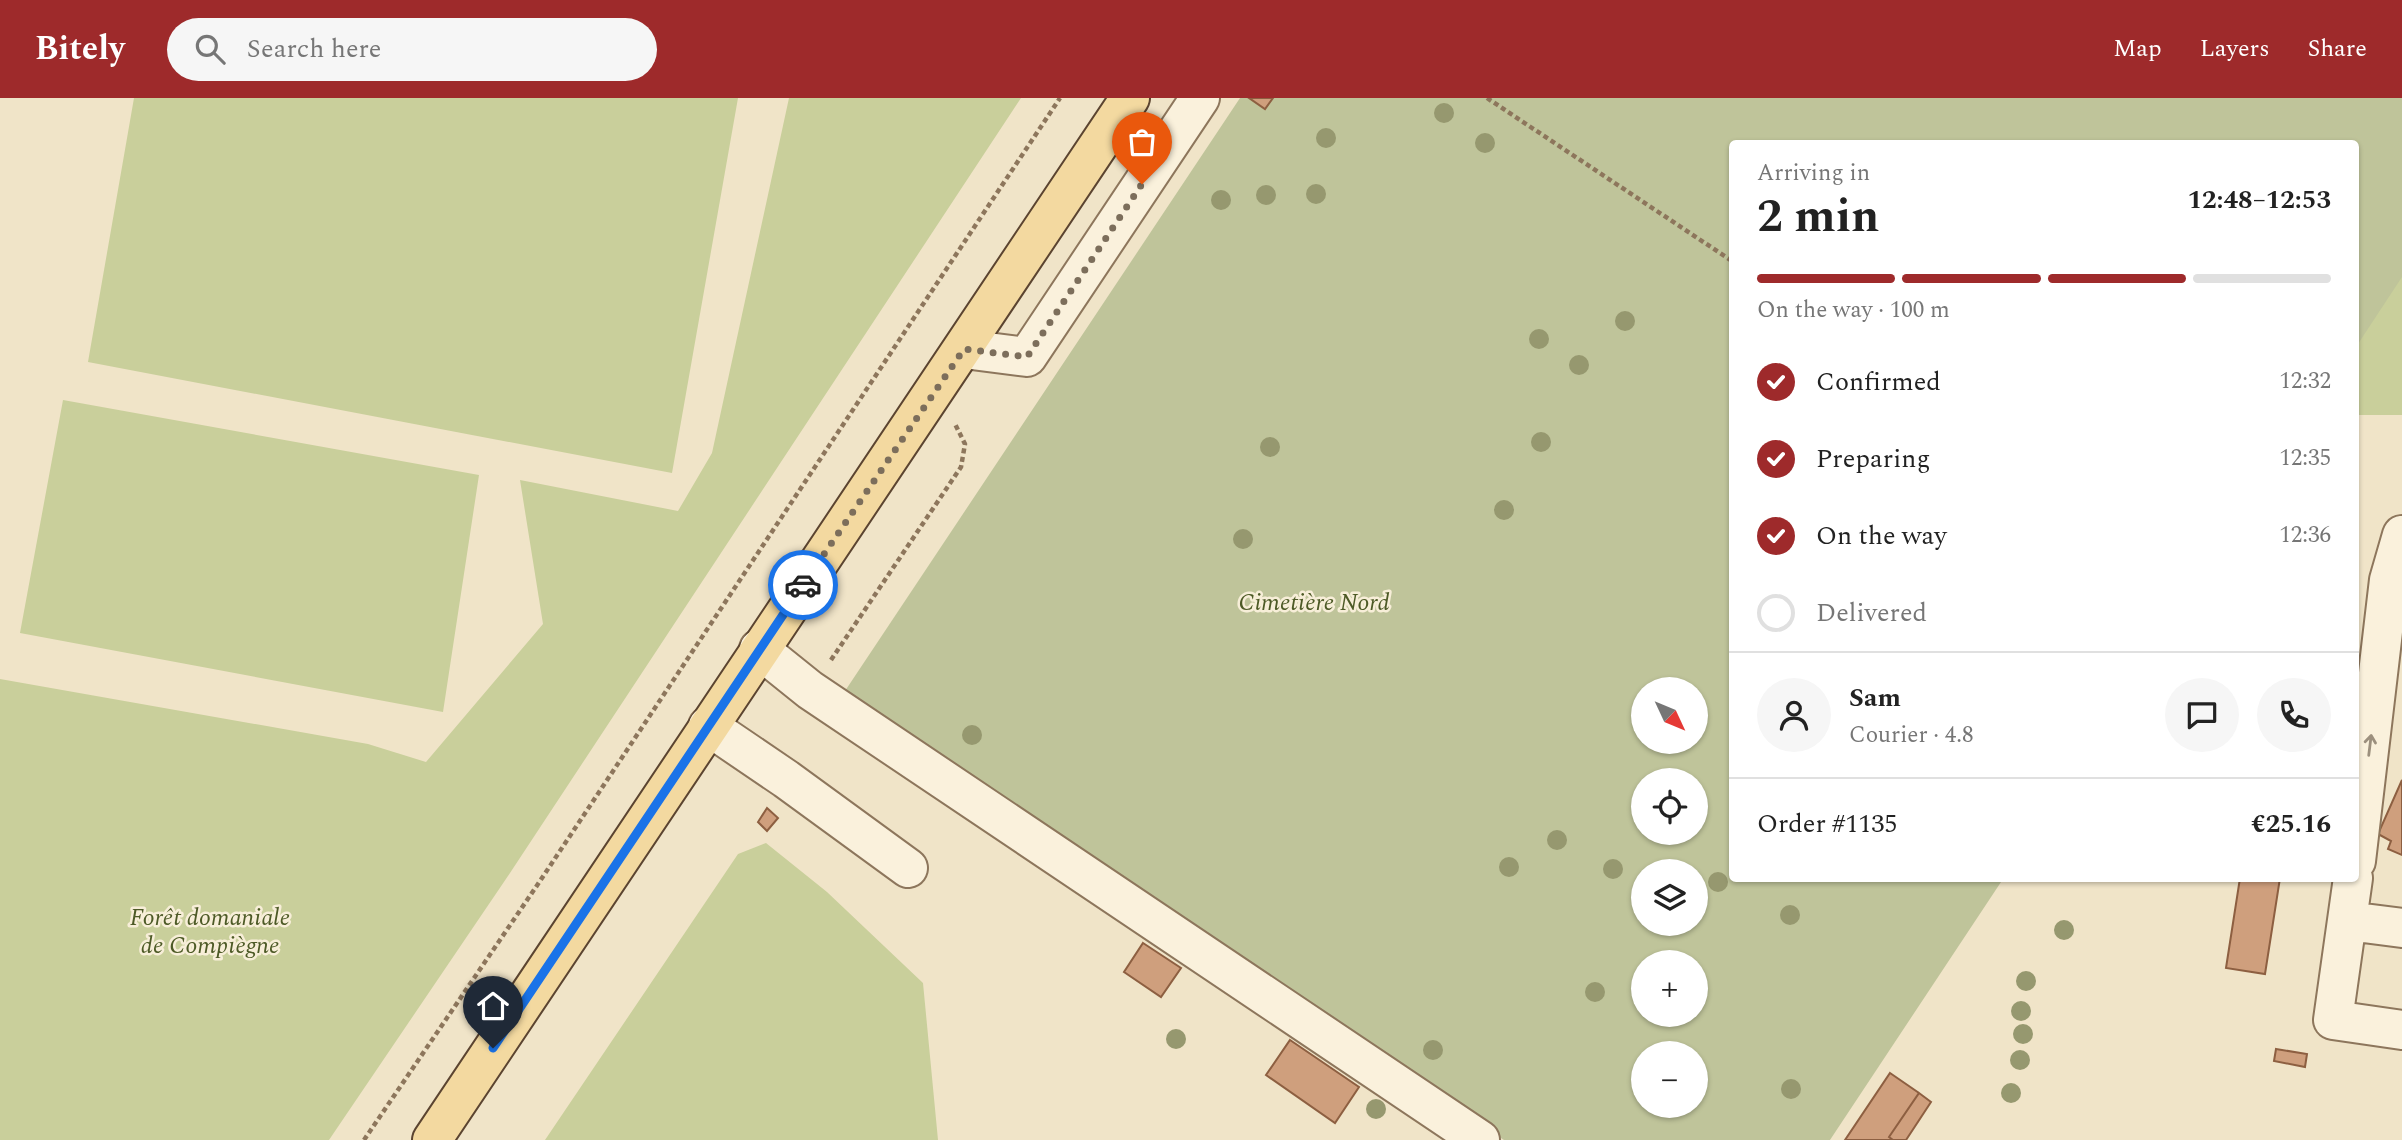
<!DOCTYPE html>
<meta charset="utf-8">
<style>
body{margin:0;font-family:Spectral,serif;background:#f6f6f6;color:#222;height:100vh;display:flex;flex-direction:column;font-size:26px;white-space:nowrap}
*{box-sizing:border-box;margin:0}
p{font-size:23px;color:#767676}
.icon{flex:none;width:38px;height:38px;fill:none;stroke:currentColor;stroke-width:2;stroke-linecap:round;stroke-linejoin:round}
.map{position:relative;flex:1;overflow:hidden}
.details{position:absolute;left:1729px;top:42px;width:630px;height:742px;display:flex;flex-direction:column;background:#fff;border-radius:7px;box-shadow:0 2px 5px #0004}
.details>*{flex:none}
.needle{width:46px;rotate:134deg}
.fabs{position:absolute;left:1631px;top:579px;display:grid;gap:14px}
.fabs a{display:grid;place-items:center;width:77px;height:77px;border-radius:50%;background:#fff;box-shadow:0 2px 5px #0004;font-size:35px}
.pin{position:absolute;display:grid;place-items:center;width:60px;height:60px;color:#fff;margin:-72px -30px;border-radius:50% 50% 50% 0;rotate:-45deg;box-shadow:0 0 7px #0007}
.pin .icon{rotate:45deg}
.courier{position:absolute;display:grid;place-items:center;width:70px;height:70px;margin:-35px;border:5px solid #1a73e8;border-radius:50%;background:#fff;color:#222;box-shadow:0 2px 9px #0007}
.head em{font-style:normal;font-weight:700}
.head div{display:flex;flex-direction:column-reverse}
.head{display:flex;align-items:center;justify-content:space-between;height:119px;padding:0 28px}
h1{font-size:46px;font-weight:700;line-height:52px}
.bar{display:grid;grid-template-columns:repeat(4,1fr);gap:10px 7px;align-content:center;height:84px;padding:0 28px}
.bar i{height:9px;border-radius:5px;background:#e0e0e0}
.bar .on{background:#9e2a2b}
.bar p{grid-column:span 4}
.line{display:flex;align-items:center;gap:18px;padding:0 28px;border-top:2px solid #e0e0e0}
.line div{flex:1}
.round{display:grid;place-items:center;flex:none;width:74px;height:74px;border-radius:37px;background:#f6f6f6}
ol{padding:0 28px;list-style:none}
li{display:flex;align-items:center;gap:21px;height:77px}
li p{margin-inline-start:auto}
li .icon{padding:7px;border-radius:50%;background:#9e2a2b;color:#fff;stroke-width:4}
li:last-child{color:#767676}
li i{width:38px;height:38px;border:4px solid #e0e0e0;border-radius:50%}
header{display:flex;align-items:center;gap:42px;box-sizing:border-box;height:98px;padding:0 35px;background:#9e2a2b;color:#fff}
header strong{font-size:33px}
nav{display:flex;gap:38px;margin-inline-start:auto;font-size:24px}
.search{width:490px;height:63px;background:#f6f6f6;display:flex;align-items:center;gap:18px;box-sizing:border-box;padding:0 24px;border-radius:38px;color:#767676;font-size:26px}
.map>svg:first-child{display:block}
</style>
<header>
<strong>Bitely</strong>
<div class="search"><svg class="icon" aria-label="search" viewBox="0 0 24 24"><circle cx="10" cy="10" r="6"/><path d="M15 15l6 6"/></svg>Search here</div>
<nav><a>Map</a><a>Layers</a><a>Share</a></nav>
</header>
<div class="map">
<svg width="2402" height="1042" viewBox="0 0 2402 1042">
<rect width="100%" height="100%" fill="#f0e4c8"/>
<!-- green -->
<path fill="#c9cf9b" d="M134,0H738L672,375L88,264Z
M789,0H1021L510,775L329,1042H0V581L368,646L426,664L543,526L520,382L678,413L712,355Z
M2402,177V317H2356V247Z
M63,302L479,377L443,614L20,535Z
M766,745L827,794L923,885L938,1042H545L738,756Z"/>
<!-- cemetery -->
<path fill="#bfc49a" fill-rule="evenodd" d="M1240,0H2402V179L2356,249V46H1732V780L2003,781L1830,1042H1504L839,602ZM1643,592H1696V644H1643ZM1643,682H1696V735H1643ZM1643,774H1696V826H1643ZM1643,864H1696V917H1643ZM1643,956H1696V1008H1643Z"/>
<!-- building -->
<path fill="#cf9f7d" stroke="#8d5f41" stroke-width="2" d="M1249,0H1273L1265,11Z
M2402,682V757L2388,751L2391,743L2378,736Z
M767,710L778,720L767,733L758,724Z
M2240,780H2280L2265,876L2226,870Z
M1143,845L1181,870L1161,899L1124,874Z
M1290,942L1359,989L1335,1025L1266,977Z
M2276,951L2307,956L2305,969L2274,963Z
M1890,975L1919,995L1889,1039L1893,1042H1845Z
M1919,995L1931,1004L1906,1042H1893L1889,1039Z"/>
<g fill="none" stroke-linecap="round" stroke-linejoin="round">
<!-- minor casing -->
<g stroke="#8d765c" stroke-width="42">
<path id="minor" d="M964,251L1027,259L1200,0
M759,551L810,592L1480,1042
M708,628L786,681L908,770
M2356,763L2389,482L2402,437
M2353,780L2333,922L2402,932
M2348,823L2402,830"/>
</g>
<!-- major casing -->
<g stroke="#5b4430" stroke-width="42">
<path id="major" d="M432,1042L1130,0"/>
</g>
<!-- path -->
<path stroke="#8d765c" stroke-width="4.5" stroke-dasharray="5 3.5" stroke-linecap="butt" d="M1487,0L1732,163
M831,562L961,369L965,346L955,326
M364,1042L540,783L1060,0"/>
<!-- minor -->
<use href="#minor" stroke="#faf1dc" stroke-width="38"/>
<!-- major -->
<use href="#major" stroke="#f3d9a0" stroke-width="38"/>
</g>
<!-- trees -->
<g fill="#96986f">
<circle cx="1444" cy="15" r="10"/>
<circle cx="1326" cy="40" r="10"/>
<circle cx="1485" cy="45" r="10"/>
<circle cx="1316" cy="96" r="10"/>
<circle cx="1266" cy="97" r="10"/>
<circle cx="1221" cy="102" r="10"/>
<circle cx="1625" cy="223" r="10"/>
<circle cx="1539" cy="241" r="10"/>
<circle cx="1579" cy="267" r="10"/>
<circle cx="1541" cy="344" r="10"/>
<circle cx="1270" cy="349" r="10"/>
<circle cx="1504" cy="412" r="10"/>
<circle cx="1243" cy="441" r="10"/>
<circle cx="972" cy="637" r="10"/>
<circle cx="1557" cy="742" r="10"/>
<circle cx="1509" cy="769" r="10"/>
<circle cx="1613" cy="771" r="10"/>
<circle cx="1718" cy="784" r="10"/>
<circle cx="1790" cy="817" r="10"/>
<circle cx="2064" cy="832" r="10"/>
<circle cx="2026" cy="883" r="10"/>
<circle cx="1595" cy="894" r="10"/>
<circle cx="2021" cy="913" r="10"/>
<circle cx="2023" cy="936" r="10"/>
<circle cx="1176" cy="941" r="10"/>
<circle cx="1433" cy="952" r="10"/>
<circle cx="2020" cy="962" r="10"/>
<circle cx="1791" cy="991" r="10"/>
<circle cx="2011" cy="995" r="10"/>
<circle cx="1376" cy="1011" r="10"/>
</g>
<!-- one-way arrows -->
<defs><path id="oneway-shaft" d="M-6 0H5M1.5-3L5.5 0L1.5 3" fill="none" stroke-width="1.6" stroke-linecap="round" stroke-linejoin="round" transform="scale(1.75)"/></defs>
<use stroke="#9c907e" href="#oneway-shaft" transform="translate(2370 647) rotate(-83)"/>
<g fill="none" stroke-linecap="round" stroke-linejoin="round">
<!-- done -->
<path stroke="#7c6e5b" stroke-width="7" stroke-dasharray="0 12.6" d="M803,487L964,251L1027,259L1142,86"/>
<!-- route -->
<path stroke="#1a73e8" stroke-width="9" d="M493,950L803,487"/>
</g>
<g text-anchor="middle" stroke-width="5" stroke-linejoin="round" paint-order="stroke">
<!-- park labels -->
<g font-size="24" font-style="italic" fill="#4d5a26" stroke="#f7eed8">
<text x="1314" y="512">Cimetière Nord</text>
<text x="210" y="827">Forêt domaniale<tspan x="210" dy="28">de Compiègne</tspan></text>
</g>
</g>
</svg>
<div class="fabs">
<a><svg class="needle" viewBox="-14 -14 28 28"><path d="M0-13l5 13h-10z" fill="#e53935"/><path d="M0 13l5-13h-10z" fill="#767676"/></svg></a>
<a><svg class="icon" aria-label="locate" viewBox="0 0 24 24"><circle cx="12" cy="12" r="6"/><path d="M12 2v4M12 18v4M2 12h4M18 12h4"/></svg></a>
<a><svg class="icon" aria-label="layers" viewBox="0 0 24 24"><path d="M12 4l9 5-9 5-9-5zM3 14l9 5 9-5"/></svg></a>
<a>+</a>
<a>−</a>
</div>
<div class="pin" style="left:1142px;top:86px;background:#ea580c"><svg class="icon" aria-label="bag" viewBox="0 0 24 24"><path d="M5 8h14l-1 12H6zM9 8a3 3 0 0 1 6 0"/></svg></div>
<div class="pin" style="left:493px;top:950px;background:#1f2937"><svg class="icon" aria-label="home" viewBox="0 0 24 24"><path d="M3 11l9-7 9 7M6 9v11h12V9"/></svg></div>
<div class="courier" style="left:803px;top:487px"><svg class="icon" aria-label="car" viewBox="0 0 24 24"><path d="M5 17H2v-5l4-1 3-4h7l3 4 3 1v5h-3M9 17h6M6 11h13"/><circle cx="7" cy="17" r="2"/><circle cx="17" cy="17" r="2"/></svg></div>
<section class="details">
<div class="head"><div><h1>2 min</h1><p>Arriving in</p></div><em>12:48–12:53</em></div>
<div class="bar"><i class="on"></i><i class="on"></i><i class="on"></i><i></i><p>On the way · 100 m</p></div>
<ol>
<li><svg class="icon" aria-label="check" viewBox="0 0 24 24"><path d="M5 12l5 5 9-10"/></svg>Confirmed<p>12:32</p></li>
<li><svg class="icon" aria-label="check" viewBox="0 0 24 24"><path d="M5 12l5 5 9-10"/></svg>Preparing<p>12:35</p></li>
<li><svg class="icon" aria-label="check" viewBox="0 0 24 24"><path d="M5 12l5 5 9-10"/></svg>On the way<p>12:36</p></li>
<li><i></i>Delivered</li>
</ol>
<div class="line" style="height:126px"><a class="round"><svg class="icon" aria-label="person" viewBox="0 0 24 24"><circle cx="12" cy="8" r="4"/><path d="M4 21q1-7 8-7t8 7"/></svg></a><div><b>Sam</b><p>Courier · 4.8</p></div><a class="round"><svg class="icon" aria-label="chat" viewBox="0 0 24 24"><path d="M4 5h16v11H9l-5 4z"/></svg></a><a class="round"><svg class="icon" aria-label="phone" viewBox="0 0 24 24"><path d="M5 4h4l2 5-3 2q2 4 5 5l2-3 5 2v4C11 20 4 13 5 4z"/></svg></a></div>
<div class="line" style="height:91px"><div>Order #1135</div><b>€25.16</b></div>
</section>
</div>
